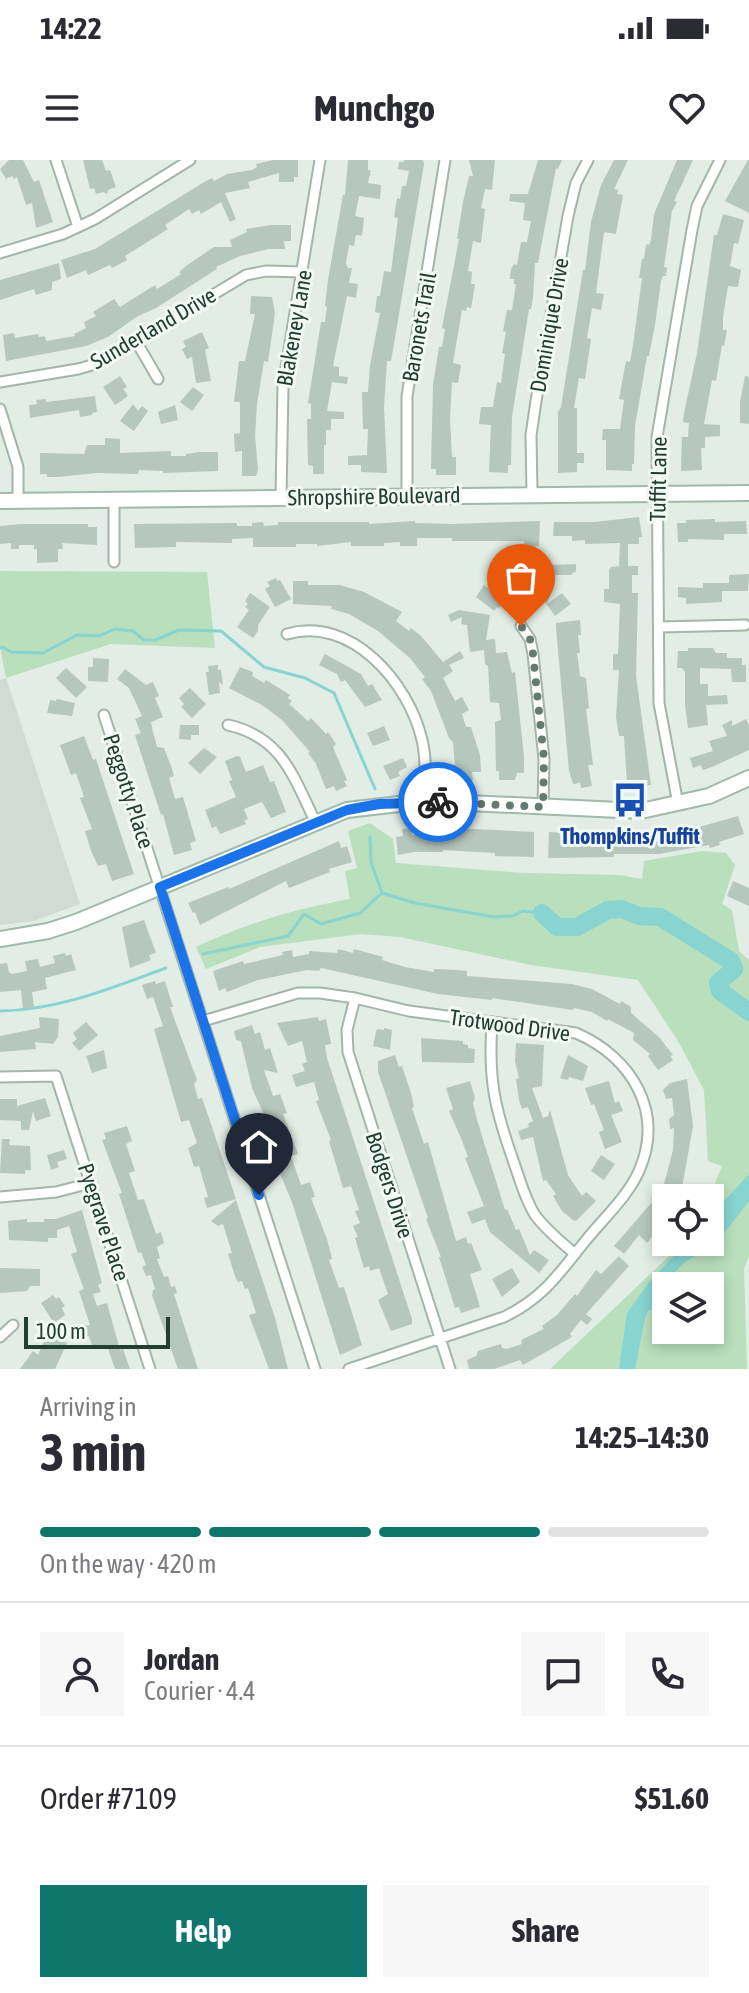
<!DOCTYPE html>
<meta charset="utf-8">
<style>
body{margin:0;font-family:"Asap Condensed",sans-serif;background:#f7f7f7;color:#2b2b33;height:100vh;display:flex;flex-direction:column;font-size:30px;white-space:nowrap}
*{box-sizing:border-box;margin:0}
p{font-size:26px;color:#7c7c81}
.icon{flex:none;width:44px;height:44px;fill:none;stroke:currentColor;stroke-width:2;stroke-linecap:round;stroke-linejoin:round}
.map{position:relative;height:1209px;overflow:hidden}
.panel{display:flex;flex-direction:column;background:#fff;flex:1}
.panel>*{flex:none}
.tools{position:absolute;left:652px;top:1024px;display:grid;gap:16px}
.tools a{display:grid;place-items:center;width:72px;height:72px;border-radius:0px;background:#fff;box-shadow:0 4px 12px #0003;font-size:40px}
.scale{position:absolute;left:24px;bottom:20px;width:146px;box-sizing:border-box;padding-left:8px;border:4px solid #213e31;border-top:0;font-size:22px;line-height:28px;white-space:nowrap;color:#213e31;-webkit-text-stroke:6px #f2f9f4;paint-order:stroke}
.pin{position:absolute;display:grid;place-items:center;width:68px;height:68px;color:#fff;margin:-82px -34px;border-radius:50% 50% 50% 0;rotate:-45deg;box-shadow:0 0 8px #0007}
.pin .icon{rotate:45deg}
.courier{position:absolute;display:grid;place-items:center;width:80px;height:80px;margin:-40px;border:6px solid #1a73e8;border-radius:50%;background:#fff;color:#222;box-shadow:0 2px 10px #0007}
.headline em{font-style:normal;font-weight:700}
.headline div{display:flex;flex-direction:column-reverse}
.headline{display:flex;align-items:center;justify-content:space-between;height:136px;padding:0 40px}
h1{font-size:52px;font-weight:700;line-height:60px}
.bar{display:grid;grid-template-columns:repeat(4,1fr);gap:12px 8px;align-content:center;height:96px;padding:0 40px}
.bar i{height:10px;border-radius:6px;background:#e1e1e2}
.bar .on{background:#0f766e}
.bar p{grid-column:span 4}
.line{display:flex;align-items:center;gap:20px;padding:0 40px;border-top:2px solid #e1e1e2}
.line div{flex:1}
.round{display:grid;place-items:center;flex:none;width:84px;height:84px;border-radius:0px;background:#f7f7f7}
.button{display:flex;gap:16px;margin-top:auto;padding:16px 40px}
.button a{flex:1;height:92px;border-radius:0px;background:#0f766e;color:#fff;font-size:32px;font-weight:700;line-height:92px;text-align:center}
.button a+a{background:#f7f7f7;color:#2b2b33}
.status{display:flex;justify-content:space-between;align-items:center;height:56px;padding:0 40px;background:#fff;direction:ltr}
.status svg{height:22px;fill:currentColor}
header{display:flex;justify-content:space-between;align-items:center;height:104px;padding:0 40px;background:#fff;font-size:36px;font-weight:700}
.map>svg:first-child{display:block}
</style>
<div class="status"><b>14:22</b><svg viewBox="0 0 49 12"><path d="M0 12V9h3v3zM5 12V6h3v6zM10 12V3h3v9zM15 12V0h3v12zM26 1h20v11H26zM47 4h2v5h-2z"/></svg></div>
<header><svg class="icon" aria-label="menu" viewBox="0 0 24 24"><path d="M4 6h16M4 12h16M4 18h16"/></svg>Munchgo<svg class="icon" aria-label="heart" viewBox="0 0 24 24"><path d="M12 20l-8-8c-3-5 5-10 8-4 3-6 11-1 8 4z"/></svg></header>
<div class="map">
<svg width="749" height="1209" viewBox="0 0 749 1209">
<rect width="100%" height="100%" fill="#e1ede5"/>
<!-- built -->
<path fill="#cfdcd4" d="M6,518L80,744L34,761L0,765V520Z"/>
<!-- green -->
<path fill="#b9dfbc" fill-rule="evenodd" d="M0,411L207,412L215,488L111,484L6,518L0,487Z
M370,663L393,679L396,703L524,713L620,715L642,719L644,701L702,691L726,693L735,705L722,744L732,750L739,791L749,800V1096L744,1109L747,1209H550L684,1082H710L709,1038L722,1006L708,1001L704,930L678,881L638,820L531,805L400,777L361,774L260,787L206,809L196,787C248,763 294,749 350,739L345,711L357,708L348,671ZM666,1126H710V1170H666Z"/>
<!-- water -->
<path fill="#87d4d1" d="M749,1014V1041L716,1084L685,1102L672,1115L655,1148L648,1151L645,1158L635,1209H619L627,1153L650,1121L687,1082H710V1057Z"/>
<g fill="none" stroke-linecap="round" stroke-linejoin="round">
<!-- stream -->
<path stroke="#87d4d1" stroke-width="3" d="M0,488L2,487L11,492L43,493L77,475L99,476L115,469L133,471L144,480H155L179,470L221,471L264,507L305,518L334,533L375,629
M370,677L371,702L382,733L415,743L494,757L512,756L523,751L542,753
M203,794L288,776L304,754L321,764L360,753L382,733
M0,851C59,850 111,828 166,808"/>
<!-- river -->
<path stroke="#87d4d1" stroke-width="18" d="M542,753L557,767H577L608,750L622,749L639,756L660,757L731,801L734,809L718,823L720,831L749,852"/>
</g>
<!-- building -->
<path fill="#b6c7be" d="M9,0H23L34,22L39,20L53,62L36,68L32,43L26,45L17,17L14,19L12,16L6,19L0,9Z
M83,0H102L106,11L110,10L116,27L108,30L107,34L104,32L96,34L94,28L90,29Z
M273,0H298V17H294V22H279V13L248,22L250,28L225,33L236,59L230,62L221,42L201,54L199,50L192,54L189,49L165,65L168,69L125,96L127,100L112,108L110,105L88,115L86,110L67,118L61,100L95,89L206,21L212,18L214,21L227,14L252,10L257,7L256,4Z
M348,0H368V10H371L368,23L381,25L380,39L359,36L355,56L364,58L362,76L356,75L354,86L349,85L346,103L348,108H352L349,123L358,124L356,138L347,136L333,206L339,207V216L348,217L347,224L332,222L327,251L344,252V259H331V270H326V285H324V314H313V306L308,305L307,259H311V244L308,243L321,162H325L327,147L325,146L328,120L343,35H345Z
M404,0H423L424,4L395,178L391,201H387L384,247L387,313L361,312V305H348V296L367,295L368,269H363L362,232H368L370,205L380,153L375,152L377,136H380L384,111L391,112L398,58L394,57L397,38L400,39L402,26H406L409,11L398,9L399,2H404Z
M469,0H495L492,30L485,29L481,48L485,49L481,83L473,81L468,111L472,112L471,124H475L473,137L471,148L467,147L466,151L462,150L453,203L461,205L458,223L452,222L450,258L452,297H456V315H436V309H431L433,225L439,187H442L445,169L442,168L459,79H457L463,42L469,16H473Z
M538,0H562L558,9L556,8L538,103H535L533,138L531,149H529L512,257L511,305H508V313L489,312L491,265L479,264L481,247H493L497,222L501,223L505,194L502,193L506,172L503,171L507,150H512L516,124H514V119H510L511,109L514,104L517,105L521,82H527L531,61L523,60L525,43L509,41L510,34H528Z
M614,0H628L614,29L618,30L617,34L623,35L616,74L604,72L596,133L604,134L601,150L592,148L587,178L591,179L585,219L579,218L574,248H577V293H584V303H577V312L558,313V252L561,247L583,110H585L591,62L601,25Z
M677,0H693L674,41L677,42L672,51L664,107L667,108L666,116H663L661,121L655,165L649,196H647L635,266L634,304H632V311L606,310V280H602L603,269H620L624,240L619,239L626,201L630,202L633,185L642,118H639L642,99H644L646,84L649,85L651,80L654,54Z
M748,0H749V53L725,41Z
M723,54L744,60L738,84L734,83L730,106L741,110L738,127L728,126L723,157V170H727L724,186L722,185L716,221L712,220L704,264L720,265V276L705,277V288H701L702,310L681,311L682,277H688L689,263L683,262L684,253L697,193L714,75H717Z
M271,65H291V81H284L285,89H269L240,96L216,107L217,109L156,148L138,156L108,177L86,186L6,201L3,175L14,173L15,178L38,174L39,177L45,176L46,181L75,176L74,174L86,168L84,162L96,156L93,152L114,139L120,147L155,125L157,129L181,114L179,112L186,106L214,87H232L230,80L247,72L246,69Z
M59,103L61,119L52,122V130L36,135L34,129L0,140V120Z
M251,136L272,137L275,153L268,202L264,201L257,244L255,276L258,310L256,316H242V291L235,292L234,274L240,273V242H234L239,201H245L255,154H250Z
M202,172L209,188L205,190L211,221L196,223L192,197L187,199L182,189L186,187L183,181Z
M120,216L127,227L123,229L128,236L115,245L103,227Z
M745,216L749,217V264L740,263V242Z
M193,227L204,235L192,251L180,242Z
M95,236L97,252L92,253V255L80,257L79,250L30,258L29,245L37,244L36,240L46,239V242Z
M133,244L138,251L142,246L148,251L134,271L120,261Z
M175,245L178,260L161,264L158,252Z
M105,278L120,279V293L171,291V296H186V294L199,292H218V311L163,313V311L139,310L138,314L96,313L58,317H47V314H40V293L84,294L87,285H105Z
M639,357L642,377H639V384H628V406H638V415H632V433H638L636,516L651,625L641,626V624L627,625L624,576H619L616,557L619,510H613V494H618L620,444L604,442V429H609V410L611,407L619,406L620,383L585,384V380L572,381V376H553L554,362H594Z
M715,359V362L746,361L747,374H724V380L688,379V382H678L677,363H686V360Z
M415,361V363L452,364L540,361L539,386H524V381H452V378H417V386H400V382L384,383V386H351V382L317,386V384H296V387H253V378L232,379V383L176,382V387L135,388L134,364L237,363V366H252V363L263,362L264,366L278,365V362H369V364Z
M21,364H88V367H97V385L62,383L63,389H58V402L37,403V389H34V385H19V389H11V383L0,384V366Z
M576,404V412L572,413V415H551L555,420L547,444L562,433L571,444L555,456L543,439L529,434L537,409L548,412V406L552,405Z
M515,411L523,434L509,438L503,419H507L506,414Z
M749,414L748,431H722V442L686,444V438L678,437V427L703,428V423H729V415Z
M276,418L277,421L280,420L291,439L275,447L265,429L270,426L267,422Z
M293,421H308V425H340L364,432L402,452L396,461L409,471L411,468L421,476L443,502L460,491L464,498L449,505L453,511L443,518L455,541L462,537L469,550L462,554L466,567H471L480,595L481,612H472L473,620H461V616H452V606H455L453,582L449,578L431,531L422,519L425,517L410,498L378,471L349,454L331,449L332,446L293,444Z
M484,425L505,440L499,448L497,447L494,451L476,437Z
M250,433L270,447L258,465V471L253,478L237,467L249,450L245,447L248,444L245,441Z
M459,450L490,455L486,480L495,479L496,493L507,492L512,513L515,512L524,597V613H517L515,620H499V611H496L495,562L501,560L499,543L490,542L488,506L485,504L484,490L470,492L467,465L461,464L462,457L451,462L448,455Z
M580,460L581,475H578L580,493H577L580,516L586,518L589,548L586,549L593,605H588L592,626L581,628L580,623L573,624L569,611L556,468V463Z
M688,488H713L716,493H727V498H742V505H746V522H732L731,509L700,508V524H708V536L727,535L728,544L706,545L708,565L688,568L685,545V512L682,508H677L678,491H688Z
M325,494L361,514L368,526L372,524L382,540L365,547L345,520L341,522L337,514L319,505Z
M93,498L109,499L108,522L88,521V507H93Z
M218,505V510H221L223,525L219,522L220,533L209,535L206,512H209L208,506Z
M240,507L253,512L252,516L264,523L266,520L290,535L288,538L292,541L289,544L308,561L311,558L326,574L328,572L336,584L333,587L347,620L344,621L347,626L336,631L334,626L326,629L316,604L308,593L310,592L282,560L262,545L229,528Z
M66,508L87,527L76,538L56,518Z
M125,509L146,525L153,522L159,536L155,538L163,557L151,562L153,572L157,587L164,588L171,606L174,616L169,618L175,639L183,637L196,681L190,683L192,690L174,695L163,654L161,655L135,575L141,573L135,559L142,556L129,528L117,519Z
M190,528L206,544L192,558L181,547L184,544L179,538Z
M57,539L75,543L72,556L47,553L50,540L56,541Z
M746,559L749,565V590L712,607L703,610L701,605L693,608L690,598L713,591L709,581L727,576L722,565L732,560V566Z
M180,565H199V575H191V580L179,579Z
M384,566L390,580L373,586L367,573Z
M84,576L93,600L96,599L134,714L112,721L106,704L98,706L91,691L85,671L92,669L80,638L84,637L76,613L71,615L60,585Z
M204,588L217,597L200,614L188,603Z
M237,596L240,597L246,612L263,605L270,622L274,621L286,652L271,658L262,642L244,649L248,659L244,661L246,664L220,674L216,666L212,668L205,650L236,637L229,621L232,620L225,601Z
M403,598L407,607L398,612L400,616L390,620L383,606Z
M738,656L744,674L719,682L720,685L710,688L709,685L659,694H614V697L548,698L549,672L613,676L664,674V677Z
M433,667L534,672V697L495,696V693L443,690V692H414L398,695L396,677L403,676L402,669L411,668L412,675H433Z
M339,681L341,688L347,686L352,702L329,709L330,712L289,728L286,721L200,765L195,752L193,753L188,743L228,727L229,729Z
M733,721L749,728V746L727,736Z
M144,760L156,793L149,795L151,800L130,808L122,767Z
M338,789L353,793L354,789L383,797L382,800L405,807L434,812V809L457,810L467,811V816L572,824L592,829L620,844L621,841L631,847V853L659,877L673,895L670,896L673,900L658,910L648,896L650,894L633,880L634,873L608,859L607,861L592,852L574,848L573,850L492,838V840L438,834L321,808L319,811L307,810L258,820L227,832L225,828L219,831L213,811L243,801L244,804L283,795L282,792L292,790L293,797L309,794V791L337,793Z
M65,793L66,796L71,794L76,810L45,818L47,829L32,832L34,847L23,849L21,830L0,832V804L7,803L9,812L12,814L27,811L25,801L38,799L40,807L55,803L53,796Z
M155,821L156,824L165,821L173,847H170L197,920L194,924L198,939L202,938L209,958L236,1039L207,1048L204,1038L208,1037L199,1006L194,1007L188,988L197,983L189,960L181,962L154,869L163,866L153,837L147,839L142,825Z
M39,857L59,859L58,877L53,884L35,882L36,889L0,892V876L40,868Z
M318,857L319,861L326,859L331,884L325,885L327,898L412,1159V1164L391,1171L378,1140L388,1134L379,1108L370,1111L369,1106L364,1108L355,1078L358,1077L353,1066L360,1063L355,1051L359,1050L351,1026L343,1028L329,981L331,980L316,941L319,940L314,922L296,927L292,915L305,911L302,904L307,902L302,881L288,886L277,863Z
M86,862L98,875L79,891L72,883L77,879L73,873Z
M252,865L255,874L260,872L265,890L270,888L278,913L264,910L273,936L280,934L287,953L283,954L298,994L291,996L301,1025L310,1022L315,1037L311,1038L327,1079L332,1099L329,1100L339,1128L344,1127L362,1185L340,1195L292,1042L278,1009L263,958L265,957L252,928L241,881L236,880L234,871Z
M384,868L392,870L390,890L373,886L376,872L377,869L384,870Z
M421,878L463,881V884L468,885V888L475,889L474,903L422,902Z
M516,883L544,885L542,926L532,928L543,958L548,956L550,950L568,1015L582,1036L586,1032L596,1041L577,1060L574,1061L562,1051L553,1036L556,1034L546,1020L543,1021L533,977L521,980L518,971L529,967L528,964L533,961L528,947L522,949L519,940L516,919L519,918L515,901Z
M104,890L107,908L92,913L86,896Z
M395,895L399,907L402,906L411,933L414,947L412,948L424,984L428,982L456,1081L466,1077L468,1084L471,1083L482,1110L470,1114L480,1147L461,1153L459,1147L455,1148L439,1097H441L426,1059L428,1058L378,912V901Z
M568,895L588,906L583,921L569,917L568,920L560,918Z
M687,919L693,966L682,1028L664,1024L673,990L674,968L670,969L669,959L674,955L672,938L666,939L663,930L670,923Z
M470,921L475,938L473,943L477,960L505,1050L507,1049L516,1070L519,1069L530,1095L534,1090L549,1100L539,1113L490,1072L485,1059L472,1064L467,1052L484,1046L465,998L468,997L461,978L449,951L453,949L446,928Z
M609,921L615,943L619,941L623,951L611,955L622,982L605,989L599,972L604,970L594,944L591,945L585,928Z
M45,938L51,956L36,961L33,951L29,970H21V961L0,960V939H17V946Z
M127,966L132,981L126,984L135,1011L129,1013L138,1040L144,1039L156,1074L161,1072L164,1083L157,1087L160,1098L157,1099L164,1117L168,1116L171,1127L175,1126L177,1133L174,1134L198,1209H178L152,1135L153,1130L155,1129L151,1115L146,1116L142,1107L146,1105L141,1092L138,1093L119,1034L122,1033L102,980L106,979L104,973Z
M2,979H10L9,985L30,986L31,1010H25V1014L0,1013Z
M64,990L67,999L57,1002L59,1007L51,1010L47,995Z
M601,995L615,1004L604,1020L591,1011Z
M658,1028L666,1033V1051L657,1065L660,1068L647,1083L639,1075L624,1094L614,1086L653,1041L651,1040Z
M236,1040L275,1158L288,1209H269L249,1155L256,1153L248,1128L245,1129L242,1121L238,1122L235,1116L228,1094L232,1093L223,1064L218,1066L211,1061Z
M82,1050L102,1123L98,1125L101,1132L93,1134L97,1146L107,1143L120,1190L123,1189L130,1209H115L107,1186L93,1189L89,1176L86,1177L83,1166L90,1165L79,1131L84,1129L71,1094L77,1092L69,1066L57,1070V1078H48V1082L9,1080L8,1061L27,1059V1062H44V1059H56Z
M619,1096L629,1106L586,1154L592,1159L587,1165L581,1160L570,1174L572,1177L523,1205L520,1200L494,1209H469L467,1200L476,1196L478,1191L501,1184L502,1188L506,1189L522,1184L521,1180L544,1169L542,1166L557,1155L575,1134L577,1136L596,1110L601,1114Z
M0,1108L40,1109V1126H30L27,1131L0,1133Z
M512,1108L520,1122L502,1137L492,1119Z
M53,1135L56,1139L59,1137L65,1146L62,1148L65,1155L54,1163L41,1143Z
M50,1175L67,1183L55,1209H20L33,1191L38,1195L46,1176Z"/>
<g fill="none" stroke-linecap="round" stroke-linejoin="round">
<!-- street casing -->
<g stroke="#a4b5ab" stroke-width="13">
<path id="street" d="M56,0L78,67
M0,93L63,74L95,59L190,0
M136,181L158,219
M0,222L78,209L99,203L246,115L266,111L303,112
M0,249L18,307V341
M532,334L531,275L536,241L568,56L576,23L588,0
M407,335V236L445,0
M281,337L283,226L320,0
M114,402V339
M521,466L530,479L533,494L544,599L543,647
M659,467L745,465
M287,474C351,455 409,523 422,580C427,600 425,621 425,641
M104,555L315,1209
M228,565C282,577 293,616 315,661
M678,644L659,543L657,277L692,70L697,46L720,0
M355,838L347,870L348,892L450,1209
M203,861L298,833H320L355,838L409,851L576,873C631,897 665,951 639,1011C628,1036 604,1058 587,1079C559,1113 545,1137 504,1157L349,1209
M492,863C488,921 495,949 514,1003C520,1020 525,1039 535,1055C546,1070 561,1082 575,1094
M0,917L56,916L150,1209
M0,1037L56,1032L91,1023
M0,1177L13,1165"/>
</g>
<!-- secondary casing -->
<g stroke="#9fb9ab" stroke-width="18">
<path id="secondary" d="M0,341L749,333
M0,779L48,771L76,762L347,650L425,641L641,651L709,636L749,618"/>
</g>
<!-- street -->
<use href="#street" stroke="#fff" stroke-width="9"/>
<!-- secondary -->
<use href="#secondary" stroke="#fff" stroke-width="14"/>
</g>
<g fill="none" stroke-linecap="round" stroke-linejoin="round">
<!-- done -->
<path stroke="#647b70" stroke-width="8" stroke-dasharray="0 14.4" d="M438,642L543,647L544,599L533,494L530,479L521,466"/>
<!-- route -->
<path stroke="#1a73e8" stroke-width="10" d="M259,1035L160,727L347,650L379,644L438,642"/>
</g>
<!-- icons -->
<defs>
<g id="bus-bare" transform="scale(2.76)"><path d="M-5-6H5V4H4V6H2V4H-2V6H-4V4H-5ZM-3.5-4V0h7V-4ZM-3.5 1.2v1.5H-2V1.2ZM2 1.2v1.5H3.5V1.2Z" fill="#1a4fb4" stroke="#f2f9f4" stroke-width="2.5" paint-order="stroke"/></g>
</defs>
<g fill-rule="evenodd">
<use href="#bus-bare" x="630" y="640"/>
</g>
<g text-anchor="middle" stroke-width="6" stroke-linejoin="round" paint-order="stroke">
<!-- street labels -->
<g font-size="22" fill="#213e31" stroke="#f2f9f4">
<text transform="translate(549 165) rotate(-80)" y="8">Dominique Drive</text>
<text transform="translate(419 167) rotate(-80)" y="8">Baronets Trail</text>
<text transform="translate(153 168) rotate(-30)" y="8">Sunderland Drive</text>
<text transform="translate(294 168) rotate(-80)" y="8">Blakeney Lane</text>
<text transform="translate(658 319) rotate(-89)" y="8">Tuffit Lane</text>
<text transform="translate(374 336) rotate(-1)" y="8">Shropshire Boulevard</text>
<text transform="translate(129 631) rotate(72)" y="8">Peggotty Place</text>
<text transform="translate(510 865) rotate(8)" y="8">Trotwood Drive</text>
<text transform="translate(390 1025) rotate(72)" y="8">Bodgers Drive</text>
<text transform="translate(104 1062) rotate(72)" y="8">Pyegrave Place</text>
</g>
<!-- transit labels -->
<g font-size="22" font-weight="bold" fill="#164399" stroke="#f2f9f4">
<text x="630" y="684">Thompkins/Tuffit</text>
</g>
</g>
</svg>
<div class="tools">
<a><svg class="icon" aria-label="locate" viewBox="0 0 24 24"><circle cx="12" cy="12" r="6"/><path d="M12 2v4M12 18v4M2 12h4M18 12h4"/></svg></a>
<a><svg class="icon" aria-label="layers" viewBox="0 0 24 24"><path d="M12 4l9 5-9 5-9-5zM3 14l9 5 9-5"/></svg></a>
</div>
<div class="scale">100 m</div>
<div class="pin" style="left:521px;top:466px;background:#ea580c"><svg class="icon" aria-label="bag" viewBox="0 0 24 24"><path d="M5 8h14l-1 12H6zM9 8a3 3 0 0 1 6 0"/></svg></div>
<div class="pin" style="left:259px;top:1035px;background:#1f2937"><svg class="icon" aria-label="home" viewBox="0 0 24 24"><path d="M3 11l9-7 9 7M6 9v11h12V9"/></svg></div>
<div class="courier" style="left:438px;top:642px"><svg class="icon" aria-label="bike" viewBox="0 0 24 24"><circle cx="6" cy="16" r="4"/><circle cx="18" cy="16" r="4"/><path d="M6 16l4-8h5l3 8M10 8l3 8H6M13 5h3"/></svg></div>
</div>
<section class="panel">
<div class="headline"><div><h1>3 min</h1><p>Arriving in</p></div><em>14:25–14:30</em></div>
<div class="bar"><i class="on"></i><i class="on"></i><i class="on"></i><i></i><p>On the way · 420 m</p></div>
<div class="line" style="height:144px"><a class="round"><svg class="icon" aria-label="person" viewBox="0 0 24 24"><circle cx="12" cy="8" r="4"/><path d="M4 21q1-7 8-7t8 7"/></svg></a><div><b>Jordan</b><p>Courier · 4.4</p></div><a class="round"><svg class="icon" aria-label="chat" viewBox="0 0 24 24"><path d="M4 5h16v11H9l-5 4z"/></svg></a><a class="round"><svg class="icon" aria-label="phone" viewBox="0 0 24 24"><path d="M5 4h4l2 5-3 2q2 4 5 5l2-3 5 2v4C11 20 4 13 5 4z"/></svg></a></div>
<div class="line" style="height:104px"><div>Order #7109</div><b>$51.60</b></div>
<div class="button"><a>Help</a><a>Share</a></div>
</section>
